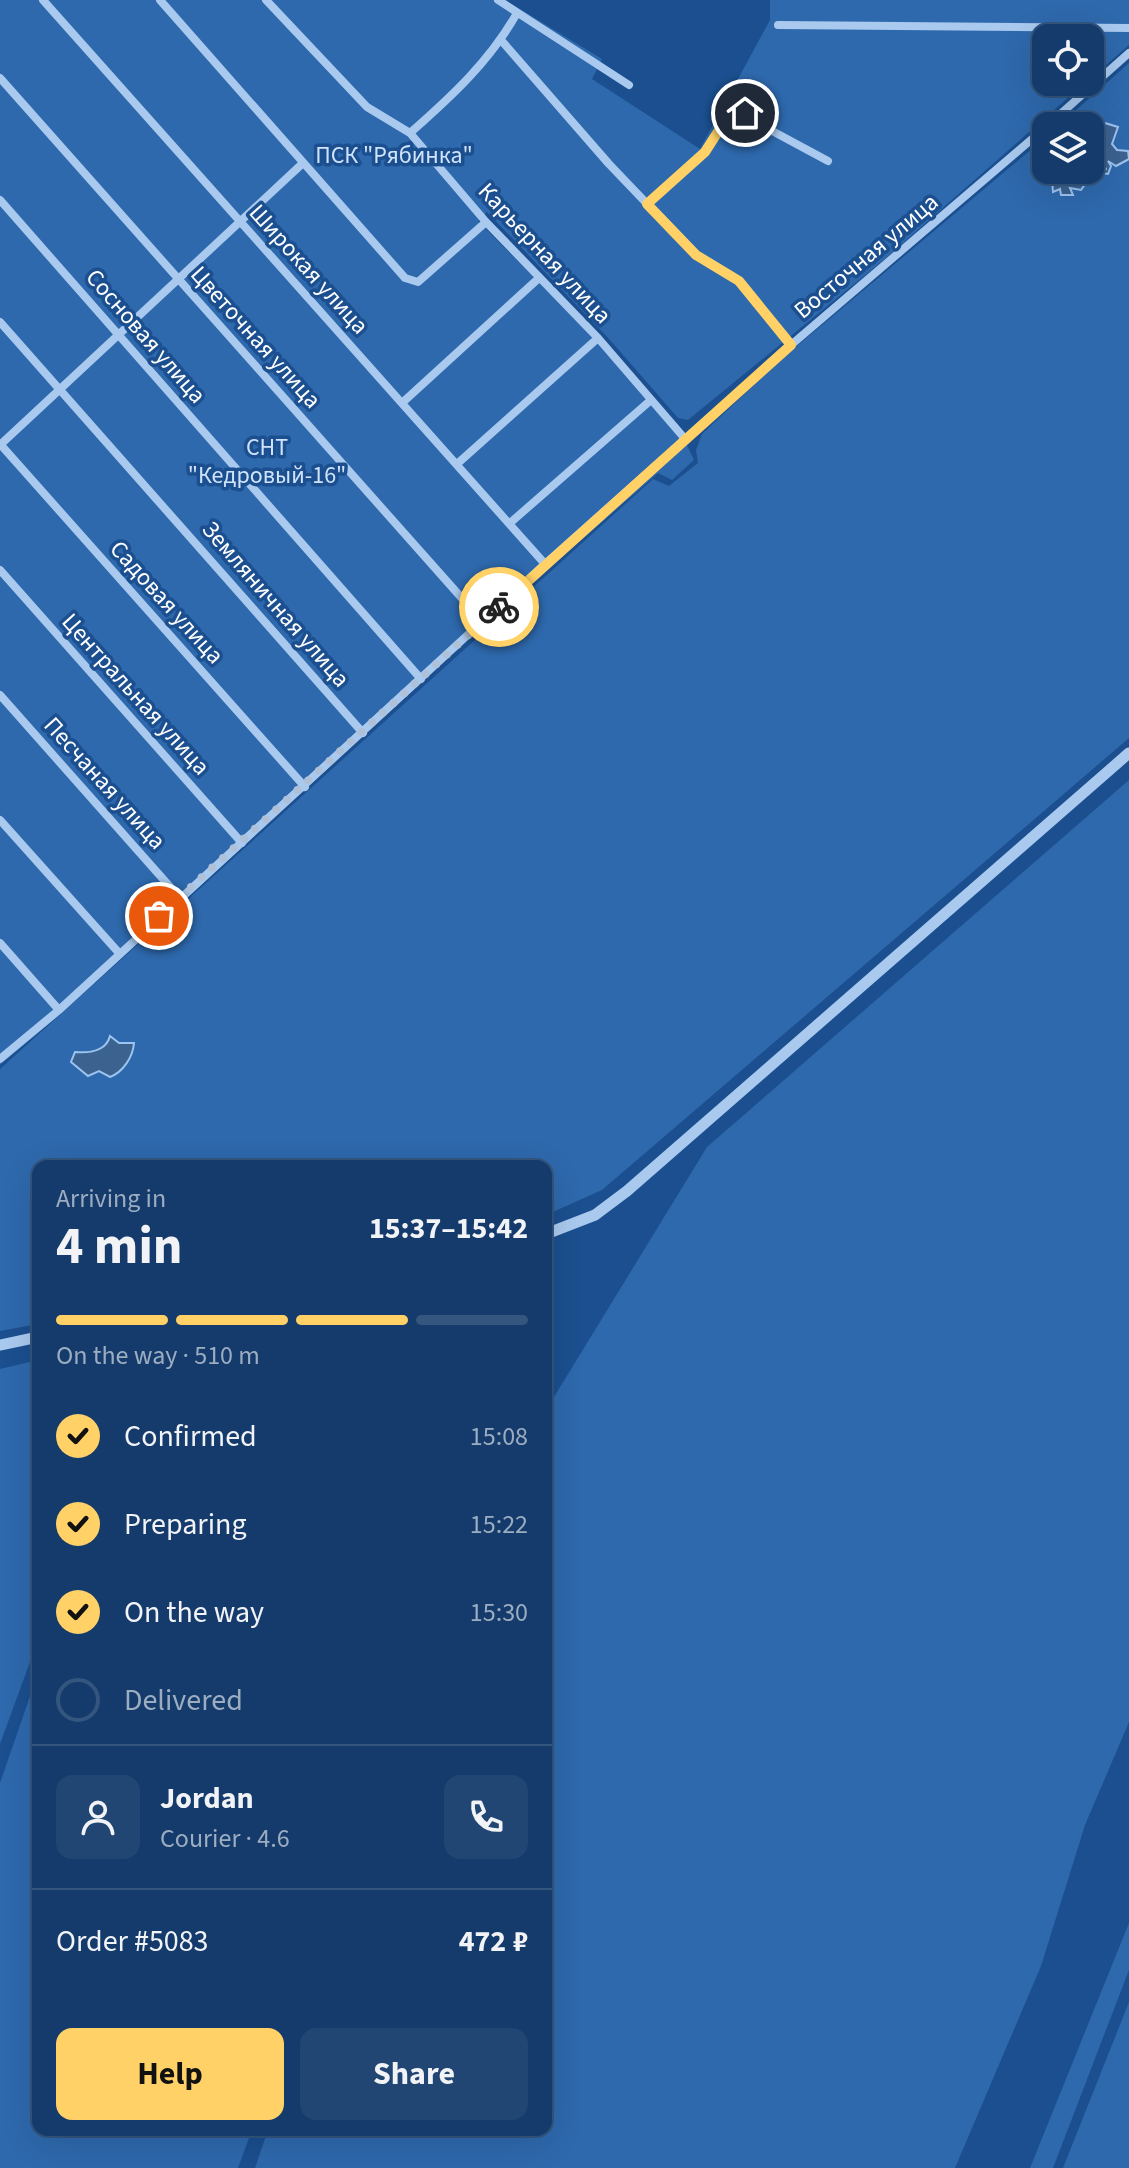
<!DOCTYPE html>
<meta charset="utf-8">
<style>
body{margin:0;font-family:"Source Sans 3",sans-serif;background:#214673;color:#f1f3f6;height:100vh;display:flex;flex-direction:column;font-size:30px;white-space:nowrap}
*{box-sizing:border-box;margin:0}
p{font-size:26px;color:#9dadc1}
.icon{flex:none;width:44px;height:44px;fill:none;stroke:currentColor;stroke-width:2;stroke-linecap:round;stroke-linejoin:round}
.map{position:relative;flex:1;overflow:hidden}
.side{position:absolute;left:32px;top:1160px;width:520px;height:976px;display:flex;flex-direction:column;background:#143b6b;border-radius:16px;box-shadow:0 8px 32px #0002,0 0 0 2px #33557e}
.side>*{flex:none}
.fabs{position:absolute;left:1032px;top:24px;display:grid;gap:16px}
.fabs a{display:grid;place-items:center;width:72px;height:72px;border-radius:16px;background:#143b6b;box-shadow:0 8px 32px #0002,0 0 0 2px #33557e;font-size:40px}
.pin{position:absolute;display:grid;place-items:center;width:68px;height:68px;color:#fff;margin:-34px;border:4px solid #fff;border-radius:50%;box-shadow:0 2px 8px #0007}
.courier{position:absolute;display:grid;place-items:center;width:80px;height:80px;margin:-40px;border:6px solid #ffd166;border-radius:50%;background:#fff;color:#222;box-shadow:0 2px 10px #0007}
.head em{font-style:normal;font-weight:700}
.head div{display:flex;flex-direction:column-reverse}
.head{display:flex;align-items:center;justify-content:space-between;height:136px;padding:0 24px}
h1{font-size:52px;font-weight:700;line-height:60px}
.bar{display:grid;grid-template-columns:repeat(4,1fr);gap:12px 8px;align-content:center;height:96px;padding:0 24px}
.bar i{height:10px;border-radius:6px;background:#33557e}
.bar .selected{background:#ffd166}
.bar p{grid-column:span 4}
.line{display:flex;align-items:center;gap:20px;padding:0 24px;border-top:2px solid #33557e}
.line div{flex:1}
.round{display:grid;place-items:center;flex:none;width:84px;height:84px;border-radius:16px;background:#214673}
ol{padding:0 24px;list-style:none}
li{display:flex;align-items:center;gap:24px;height:88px}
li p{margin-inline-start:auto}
li .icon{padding:8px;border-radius:50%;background:#ffd166;color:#111;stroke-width:4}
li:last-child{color:#9dadc1}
li i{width:44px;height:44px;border:4px solid #33557e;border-radius:50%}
.primary-button{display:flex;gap:16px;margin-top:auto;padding:16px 24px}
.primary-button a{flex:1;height:92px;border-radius:16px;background:#ffd166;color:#111;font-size:32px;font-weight:700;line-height:92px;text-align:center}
.primary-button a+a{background:#214673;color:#f1f3f6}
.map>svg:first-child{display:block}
</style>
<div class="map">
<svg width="1129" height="2168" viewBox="0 0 1129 2168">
<rect width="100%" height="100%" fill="#1b4f8f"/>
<!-- green -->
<path fill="#2e69ad" d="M0,0H505L602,59L592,79L700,149L770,20V0H1129V45L1090,79V38H1046V82H1086L886,258L688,420L678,418L610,340L487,212L478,221L585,329L687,445L694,460L672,480L658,473L487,622L65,1010L0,1065Z
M1129,63V738L602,1190L546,1215V1166H38V1324L0,1331V1069L653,479L669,486L698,463L696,450L702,434L784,357L1046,137V170H1090V126H1058Z
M1129,780V1722L1085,1825L1041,1966L955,2168H255L268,2130H546V1410L707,1147Z
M38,1360V1640L0,1744V1369Z
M38,1673V2130H252L238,2168H0V1783Z
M1129,1923V1970L1053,2168H1030Z
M1129,2002V2168H1063Z"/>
<!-- water -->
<path fill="#3c6290" stroke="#9cc4f0" stroke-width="2" d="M1105,123L1118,127L1112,144L1117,150L1128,151L1129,159L1116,166L1108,161L1111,166L1108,174L1101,173L1106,169L1103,163L1097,173L1086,172L1088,180L1081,190L1070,188L1073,195H1061L1060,189L1053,192L1052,180L1065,170H1090V142L1100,140Z
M110,1036L119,1043H134C133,1057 123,1072 110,1077L99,1071L88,1076L71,1062L75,1052C89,1053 106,1052 110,1036Z"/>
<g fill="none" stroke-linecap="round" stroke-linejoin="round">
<!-- minor -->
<path stroke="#a9c9ee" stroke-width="8" d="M43,0L545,564
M160,0L405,278L418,282L486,222
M266,0L367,107L410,133L486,222L598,338L686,440
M498,0L629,85
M778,25L1129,28
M501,40L609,164L696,255L739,281L791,345
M0,78L483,622
M1047,126L1129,53
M410,133C451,97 490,61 517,13
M0,200L421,679
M647,204L705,152L733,110L828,161
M0,322L363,733
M402,403L539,278
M0,444L305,787
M0,445L303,163
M457,464L598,338
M510,523L651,400
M0,570L242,843
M0,695L179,897
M0,820L119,953
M0,943L59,1010
M0,1059L59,1010L545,564L791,345L1046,127"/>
<!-- tertiary -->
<path stroke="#a9c9ee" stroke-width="11" d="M546,1234L595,1215L627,1191L1129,753
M0,1345L38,1337"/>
</g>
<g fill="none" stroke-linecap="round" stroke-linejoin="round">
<!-- done -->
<path stroke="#afc1d8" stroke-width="8" stroke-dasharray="0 14.4" d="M159,916L499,607"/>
<!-- route -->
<path stroke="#ffd166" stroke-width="10" d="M499,607L791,345L739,281L696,255L647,204L705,152L730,113L733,110L745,113"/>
</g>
<g text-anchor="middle" stroke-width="7" stroke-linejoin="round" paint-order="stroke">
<!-- park labels -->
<g font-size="24" fill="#cfe3fa" stroke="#1b4f8f">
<text x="394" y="163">ПСК "Рябинка"</text>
<text x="267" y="455">СНТ<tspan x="267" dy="28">"Кедровый-16"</tspan></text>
</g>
<!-- street labels -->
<g font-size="24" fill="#fff" stroke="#1b4f8f">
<text transform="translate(545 253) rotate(47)" y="8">Карьерная улица</text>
<text transform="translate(866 256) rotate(-40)" y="8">Восточная улица</text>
<text transform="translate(309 269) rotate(48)" y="8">Широкая улица</text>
<text transform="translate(146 336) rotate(49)" y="8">Сосновая улица</text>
<text transform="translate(256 337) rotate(48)" y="8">Цветочная улица</text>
<text transform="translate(167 602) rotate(48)" y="8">Садовая улица</text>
<text transform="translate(276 604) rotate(49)" y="8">Земляничная улица</text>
<text transform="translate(136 694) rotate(48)" y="8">Центральная улица</text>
<text transform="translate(105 783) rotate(48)" y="8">Песчаная улица</text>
</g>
</g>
</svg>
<div class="fabs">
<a><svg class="icon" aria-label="locate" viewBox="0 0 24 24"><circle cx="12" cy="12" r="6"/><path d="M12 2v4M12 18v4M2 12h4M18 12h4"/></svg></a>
<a><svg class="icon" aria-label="layers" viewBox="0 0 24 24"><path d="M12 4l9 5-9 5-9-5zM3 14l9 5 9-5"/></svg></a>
</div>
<div class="pin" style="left:159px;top:916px;background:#ea580c"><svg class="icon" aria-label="bag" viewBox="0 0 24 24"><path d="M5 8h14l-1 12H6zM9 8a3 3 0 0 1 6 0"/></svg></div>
<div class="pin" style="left:745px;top:113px;background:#1f2937"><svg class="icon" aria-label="home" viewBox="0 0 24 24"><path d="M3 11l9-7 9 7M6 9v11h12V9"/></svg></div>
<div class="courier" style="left:499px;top:607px"><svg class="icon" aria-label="bike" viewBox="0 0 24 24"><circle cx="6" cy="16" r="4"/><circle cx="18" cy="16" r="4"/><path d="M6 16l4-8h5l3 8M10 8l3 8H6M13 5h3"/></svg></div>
<section class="side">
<div class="head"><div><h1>4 min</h1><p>Arriving in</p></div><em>15:37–15:42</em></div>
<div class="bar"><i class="selected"></i><i class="selected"></i><i class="selected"></i><i></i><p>On the way · 510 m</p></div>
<ol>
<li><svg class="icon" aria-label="check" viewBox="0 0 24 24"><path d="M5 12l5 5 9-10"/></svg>Confirmed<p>15:08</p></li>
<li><svg class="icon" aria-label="check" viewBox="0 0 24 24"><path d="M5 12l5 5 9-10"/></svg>Preparing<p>15:22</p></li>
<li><svg class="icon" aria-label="check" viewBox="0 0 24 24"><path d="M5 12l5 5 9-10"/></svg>On the way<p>15:30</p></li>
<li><i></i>Delivered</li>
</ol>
<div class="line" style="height:144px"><a class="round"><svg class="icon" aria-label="person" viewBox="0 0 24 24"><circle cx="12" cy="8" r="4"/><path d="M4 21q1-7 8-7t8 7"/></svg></a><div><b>Jordan</b><p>Courier · 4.6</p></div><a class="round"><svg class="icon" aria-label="phone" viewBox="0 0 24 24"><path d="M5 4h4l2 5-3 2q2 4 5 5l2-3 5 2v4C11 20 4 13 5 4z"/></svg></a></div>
<div class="line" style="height:104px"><div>Order #5083</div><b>472 ₽</b></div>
<div class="primary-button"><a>Help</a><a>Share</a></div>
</section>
</div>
